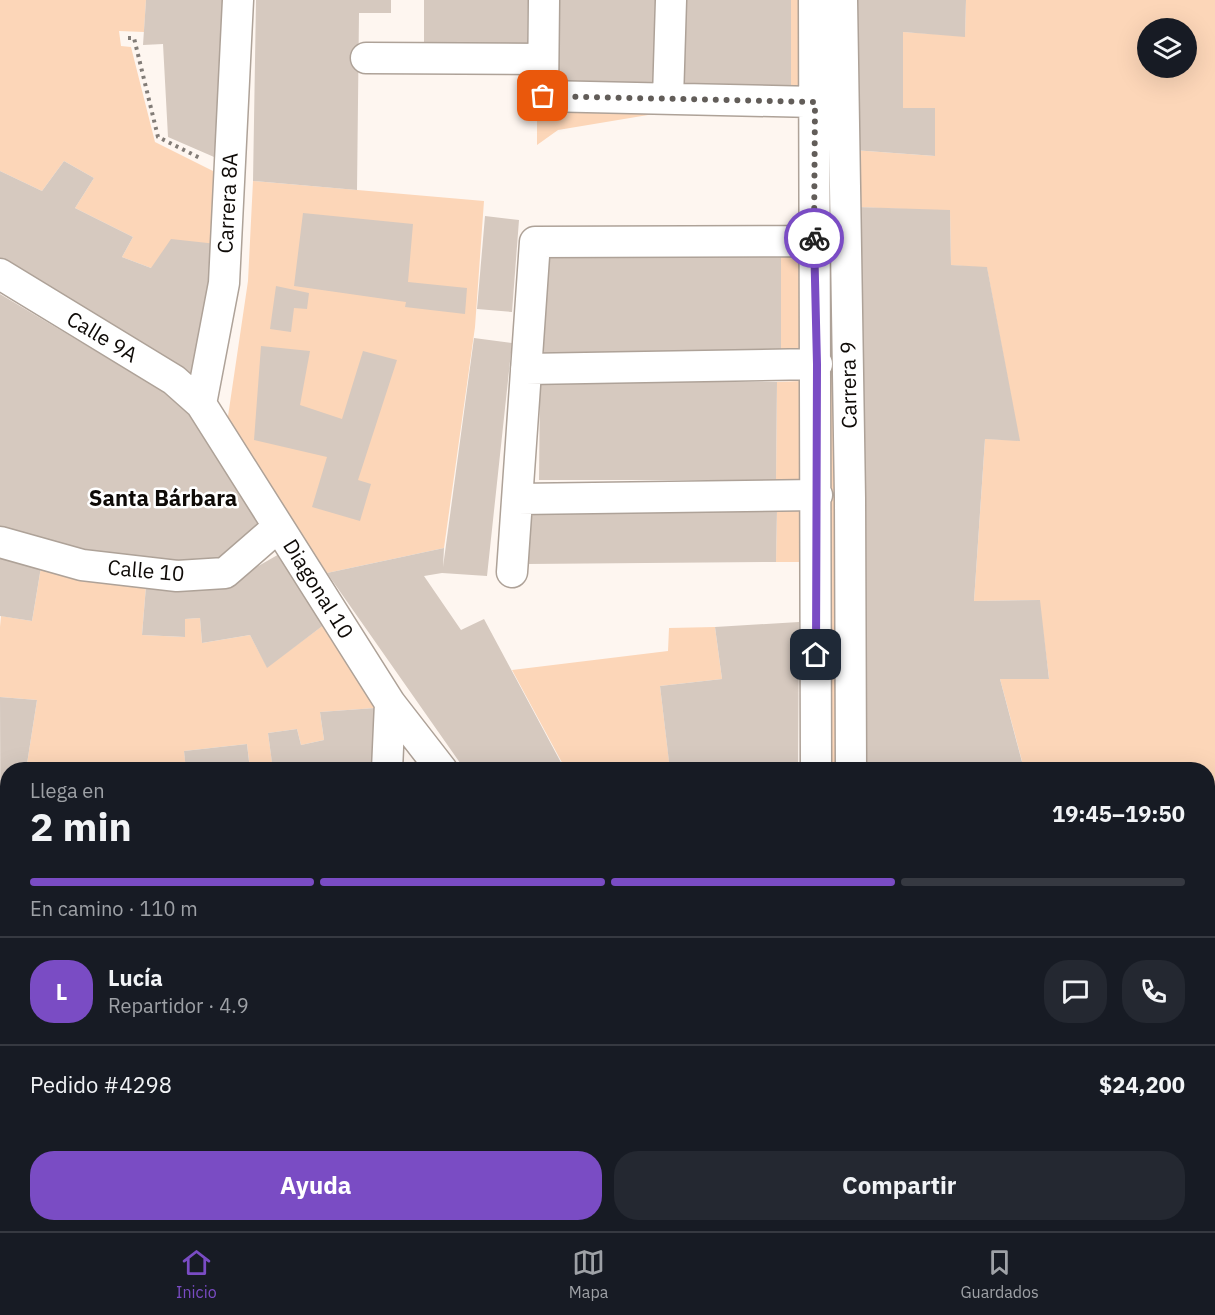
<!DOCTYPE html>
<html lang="es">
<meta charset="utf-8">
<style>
body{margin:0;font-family:"IBM Plex Sans",sans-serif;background:#242831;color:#f1f3f6;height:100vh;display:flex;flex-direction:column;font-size:22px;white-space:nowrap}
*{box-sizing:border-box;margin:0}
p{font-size:20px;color:#9ea1a6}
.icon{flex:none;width:33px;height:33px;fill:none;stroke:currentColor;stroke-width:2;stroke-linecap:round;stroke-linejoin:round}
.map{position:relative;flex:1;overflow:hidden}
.side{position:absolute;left:0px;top:762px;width:1215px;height:470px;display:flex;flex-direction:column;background:#171b24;border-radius:24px 24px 0 0;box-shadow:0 6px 24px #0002}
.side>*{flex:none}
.buttons{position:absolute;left:1137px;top:18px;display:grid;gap:12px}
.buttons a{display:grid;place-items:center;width:60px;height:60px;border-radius:50%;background:#171b24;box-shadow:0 6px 24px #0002;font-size:30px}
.pin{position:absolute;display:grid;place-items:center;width:51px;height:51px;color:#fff;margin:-26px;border-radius:12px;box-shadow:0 3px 9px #0006}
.courier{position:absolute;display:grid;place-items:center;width:60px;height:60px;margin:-30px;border:4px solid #7a4cc4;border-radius:50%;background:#fff;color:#222;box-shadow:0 2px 8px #0007}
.head em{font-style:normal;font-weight:700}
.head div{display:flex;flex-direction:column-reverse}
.head{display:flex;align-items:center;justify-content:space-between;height:102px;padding:0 30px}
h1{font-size:39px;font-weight:700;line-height:45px}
.bar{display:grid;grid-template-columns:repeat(4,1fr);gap:9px 6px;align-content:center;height:72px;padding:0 30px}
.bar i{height:8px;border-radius:4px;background:#363941}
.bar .current{background:#7a4cc4}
.bar p{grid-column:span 4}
.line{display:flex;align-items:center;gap:15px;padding:0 30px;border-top:2px solid #363941}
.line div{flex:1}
.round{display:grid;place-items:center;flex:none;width:63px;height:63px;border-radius:24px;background:#242831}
.button{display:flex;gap:12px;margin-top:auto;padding:12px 30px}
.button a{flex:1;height:69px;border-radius:24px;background:#7a4cc4;color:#fff;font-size:24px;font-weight:700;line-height:69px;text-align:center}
.button a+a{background:#242831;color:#f1f3f6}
.tabs{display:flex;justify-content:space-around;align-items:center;height:84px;border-top:2px solid #363941;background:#171b24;font-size:16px;color:#9ea1a6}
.tabs a{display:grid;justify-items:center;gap:3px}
.tabs .current{color:#7a4cc4}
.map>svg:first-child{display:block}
</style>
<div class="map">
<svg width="1215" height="1231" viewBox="0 0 1215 1231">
<rect width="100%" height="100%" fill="#fef6f0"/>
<!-- green -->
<path fill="#fcd6b8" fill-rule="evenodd" d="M0,0H146L144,32L119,31L121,46L131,47L155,142L221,175L217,244L151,268L122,257L133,237L75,208L94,178L64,161L42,191L0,171Z
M791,0H805L806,91H791Z
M966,0H1215V1231H1086V1224H1208V770L987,769L986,763L1022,761L1000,679L1049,678L1039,600L974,601L985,439L1019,440L987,268L951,265L950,211L857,207L853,150L935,156V109L903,108V32L965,36ZM1148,28H1186V68H1148Z
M537,101L660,113L558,130L537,145Z
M253,181L484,201L475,327L444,548L327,573L227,423L248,281Z
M804,256L803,356L781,355V257Z
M825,265L837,266L839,418L836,770L826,769Z
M801,381L799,481L776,480L777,382Z
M777,510H800V562H776Z
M41,567L146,586L142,635L184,637L185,619L200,618L202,643L250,635L267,667L325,624L375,708L320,712L324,740L301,745L297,729L268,733L273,769H250L247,744L184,751L186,769L26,770L37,700L0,697V627L1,616L32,621Z
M715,627L722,679L660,686L670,769L566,770L512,670L668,651L669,628Z
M7,921V994L0,992V957Z
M401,1224H712L717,1231H398Z"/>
<!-- building -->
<path fill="#d6c9bf" d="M146,0H225L221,160L168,137L163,44L143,45Z
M256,0H391V13H359L357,190L253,181Z
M424,0H528L527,53L424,50Z
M555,0H655L654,85L552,84Z
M685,0H791V91L684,90Z
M853,0H966L965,37L903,32V108H935V156L853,150Z
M64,161L94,178L75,208L133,237L122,257L151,268L171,239L217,244L194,383L0,266V171L42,191Z
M857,207L950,210L951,265L987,267L1020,441L985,439L974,601L1040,600L1049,679H1000L1022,762L986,763L987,770H866L865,554Z
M303,213L413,224L408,282L467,288L465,314L405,307L406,302L294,286Z
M485,216L519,220L512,312L477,309Z
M544,257H781V355H544Z
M276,286L309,293L307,309L294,308L291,332L270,329Z
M0,294L186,405L259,526L220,565L83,555L0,528Z
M474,338L512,343L487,576L442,573L424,576L461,630L484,619L565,770H465L327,573L444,548L443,567Z
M261,346L310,351L300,405L342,419L363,351L397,360L358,480L371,484L360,521L312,507L327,457L254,440Z
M540,382H777L776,480H539Z
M777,510L776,562L527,564L526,512Z
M281,553L325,624L267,668L250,635L202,643L200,618L185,619V637L142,635L146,586L234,580Z
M0,556L41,567L32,621L0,616Z
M799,622L798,770H670L660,686L722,679L715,627Z
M0,697L37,700L26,770H8V921L1,952Z
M375,708L376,770H273L268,733L297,729L301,745L324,740L320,712Z
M247,744L250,770H186L184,751Z
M0,992L8,994V1089H0Z
M0,1116L8,1117V1224H17L16,1231H0Z
M38,1224H330L328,1231H37Z
M362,1224H401L398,1231H360Z
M712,1224H785L797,1228L798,1231H718Z
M900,1224H1086V1231H901Z"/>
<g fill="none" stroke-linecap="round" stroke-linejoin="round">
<!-- minor casing -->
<g stroke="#aea298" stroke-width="33">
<path id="minor" d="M544,0L543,96L815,102
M814,0L816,770
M842,0L850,498L851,770
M366,58L543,59
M668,99L671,0
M0,274L174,380L201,404L390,703L442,770
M526,369L817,364
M201,404L224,283L238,0
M518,499L817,495
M0,542L82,565L177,576L225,573L278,527
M512,572L535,242L834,241
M387,770L390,703
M0,1104L8,1105
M813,1224L822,1231
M887,1224L888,1231
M26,1231L28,1224
M340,1231L342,1224"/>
</g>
<!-- path -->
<path stroke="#827c77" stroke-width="4" stroke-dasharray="3 4.5" stroke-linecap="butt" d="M128,38H134L158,137L202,159"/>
<!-- minor -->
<use href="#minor" stroke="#fff" stroke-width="30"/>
</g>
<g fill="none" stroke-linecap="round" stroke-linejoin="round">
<!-- done -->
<path stroke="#625d59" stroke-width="6" stroke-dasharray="0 10.8" d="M543,96L815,102L814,238"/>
<!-- route -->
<path stroke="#7a4cc4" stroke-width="8" d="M814,238L817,364L816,655"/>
</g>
<g text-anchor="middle" stroke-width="5" stroke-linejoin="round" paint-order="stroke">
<!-- street labels -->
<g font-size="21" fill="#0e0a07" stroke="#fff">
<text transform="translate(228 203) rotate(-87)" y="7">Carrera 8A</text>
<text transform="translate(102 337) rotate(31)" y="7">Calle 9A</text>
<text transform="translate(849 385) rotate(-91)" y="7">Carrera 9</text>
<text transform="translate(146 571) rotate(5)" y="7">Calle 10</text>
<text transform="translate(318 589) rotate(58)" y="7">Diagonal 10</text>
</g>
<!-- neighbourhood labels -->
<g font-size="22" font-weight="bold" fill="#0e0a07" stroke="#fff">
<text x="163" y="506">Santa Bárbara</text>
</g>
</g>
</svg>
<div class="buttons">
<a><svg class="icon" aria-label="layers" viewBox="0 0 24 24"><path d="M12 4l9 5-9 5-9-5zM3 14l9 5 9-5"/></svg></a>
</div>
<div class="pin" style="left:543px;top:96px;background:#ea580c"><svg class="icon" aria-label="bag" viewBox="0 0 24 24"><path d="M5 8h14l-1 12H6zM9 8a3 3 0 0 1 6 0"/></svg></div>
<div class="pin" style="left:816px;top:655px;background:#1f2937"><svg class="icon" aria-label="home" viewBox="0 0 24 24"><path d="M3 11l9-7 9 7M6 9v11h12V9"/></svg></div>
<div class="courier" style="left:814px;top:238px"><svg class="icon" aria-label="bike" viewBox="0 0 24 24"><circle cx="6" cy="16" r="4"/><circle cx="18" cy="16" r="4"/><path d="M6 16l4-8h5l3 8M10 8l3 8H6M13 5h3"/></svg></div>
<section class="side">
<div class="head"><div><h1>2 min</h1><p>Llega en</p></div><em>19:45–19:50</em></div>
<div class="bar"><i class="current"></i><i class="current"></i><i class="current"></i><i></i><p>En camino · 110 m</p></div>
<div class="line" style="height:108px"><b class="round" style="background:#7a4cc4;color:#fff">L</b><div><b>Lucía</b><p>Repartidor · 4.9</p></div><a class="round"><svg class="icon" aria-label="chat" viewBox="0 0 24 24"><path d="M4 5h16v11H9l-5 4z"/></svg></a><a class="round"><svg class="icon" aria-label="phone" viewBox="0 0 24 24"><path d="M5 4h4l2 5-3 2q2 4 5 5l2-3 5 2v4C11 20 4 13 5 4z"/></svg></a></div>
<div class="line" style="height:78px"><div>Pedido #4298</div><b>$24,200</b></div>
<div class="button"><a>Ayuda</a><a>Compartir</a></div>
</section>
</div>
<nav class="tabs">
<a class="current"><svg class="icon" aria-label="home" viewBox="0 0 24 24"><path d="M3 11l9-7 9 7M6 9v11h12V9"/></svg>Inicio</a>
<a><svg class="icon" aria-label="map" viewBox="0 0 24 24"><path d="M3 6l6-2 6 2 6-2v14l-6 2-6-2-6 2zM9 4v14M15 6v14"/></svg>Mapa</a>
<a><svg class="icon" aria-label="saved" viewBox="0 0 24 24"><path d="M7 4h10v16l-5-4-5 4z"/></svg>Guardados</a>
</nav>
